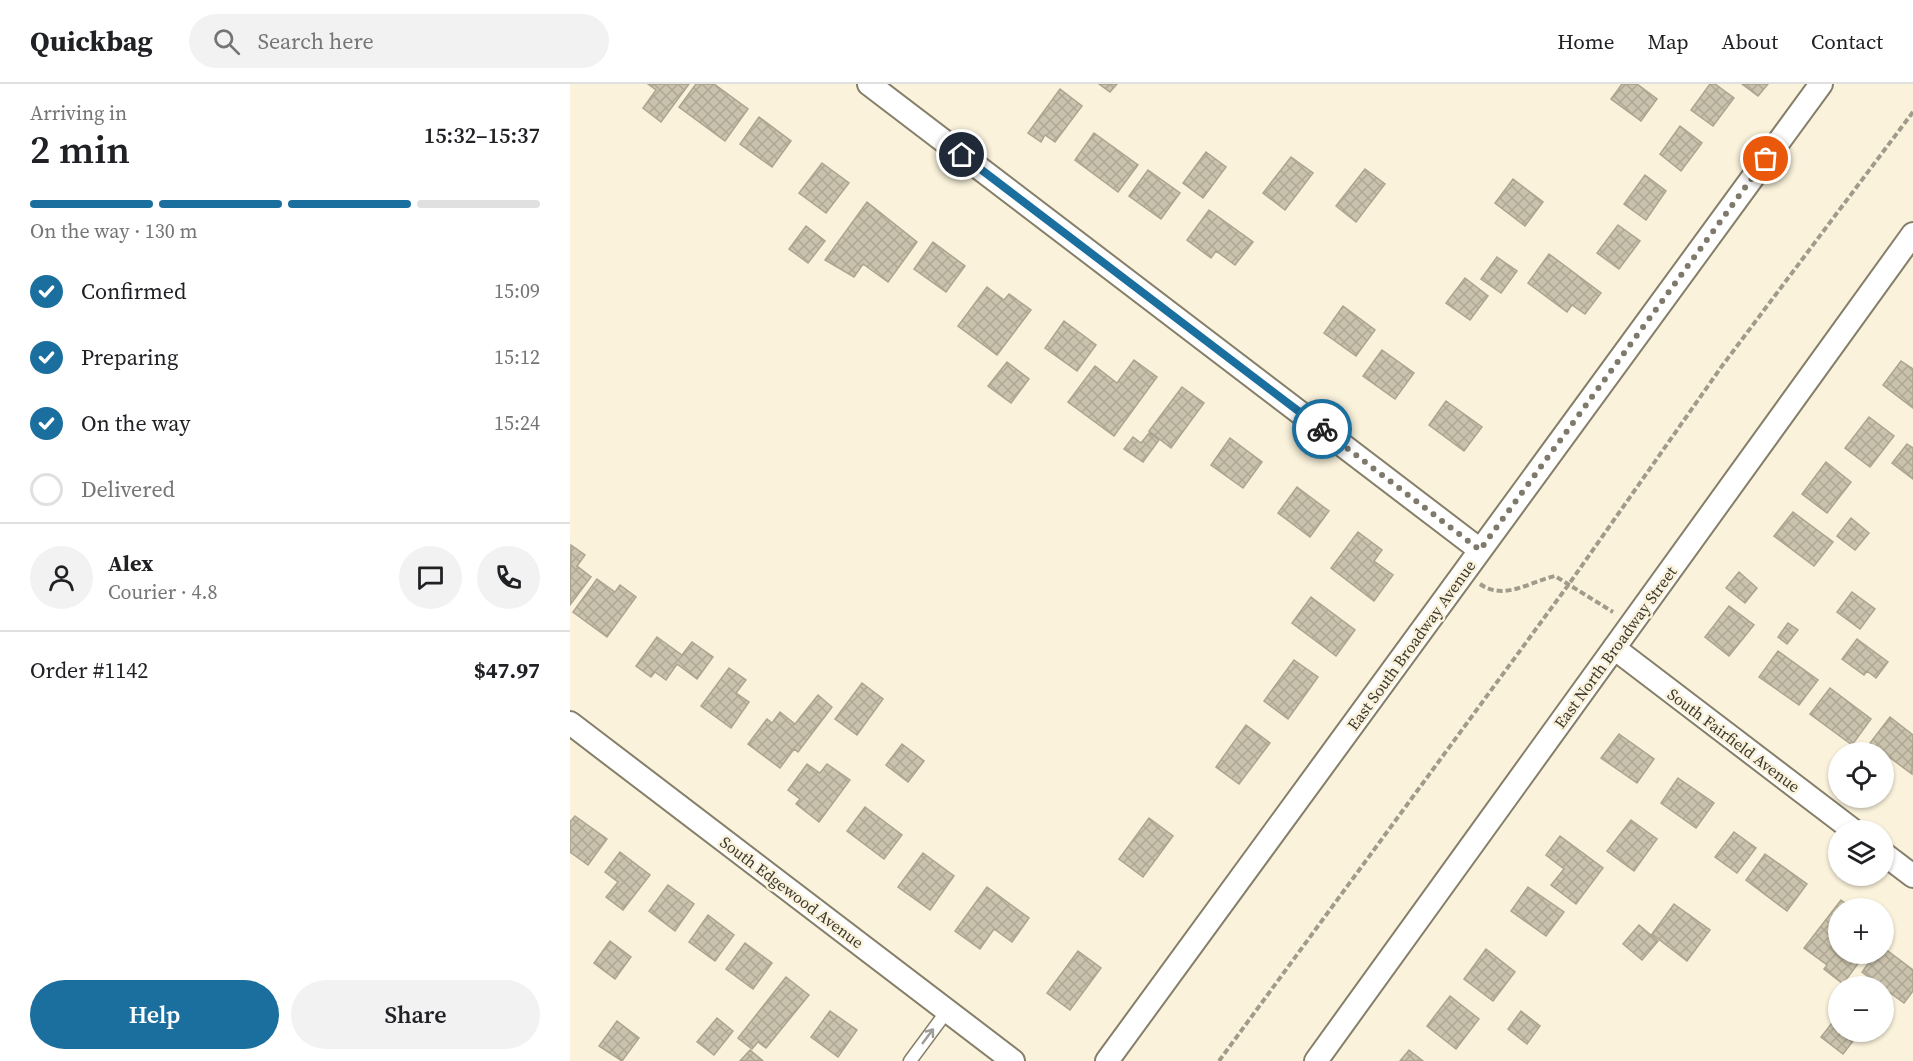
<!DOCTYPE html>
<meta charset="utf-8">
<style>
body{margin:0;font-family:"Source Serif 4",serif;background:#f2f2f2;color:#202124;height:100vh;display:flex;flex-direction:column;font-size:22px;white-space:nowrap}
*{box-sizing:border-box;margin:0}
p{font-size:20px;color:#757577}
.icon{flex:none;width:33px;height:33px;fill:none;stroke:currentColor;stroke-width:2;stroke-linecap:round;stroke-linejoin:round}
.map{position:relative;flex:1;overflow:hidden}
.panel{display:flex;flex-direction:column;background:#fff;width:570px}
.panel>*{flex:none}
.tools{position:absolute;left:1258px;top:658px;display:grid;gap:12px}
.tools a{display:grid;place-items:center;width:66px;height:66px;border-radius:50%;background:#fff;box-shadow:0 2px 4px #0004;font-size:30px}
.pin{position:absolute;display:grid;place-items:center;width:51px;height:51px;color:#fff;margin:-26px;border:3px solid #fff;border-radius:50%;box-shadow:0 2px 6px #0007}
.courier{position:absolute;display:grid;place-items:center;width:60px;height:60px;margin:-30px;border:4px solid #1b6f9f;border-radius:50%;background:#fff;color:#222;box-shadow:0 2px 8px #0007}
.summary em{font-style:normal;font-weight:600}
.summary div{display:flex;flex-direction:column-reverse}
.summary{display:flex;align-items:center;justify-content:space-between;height:102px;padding:0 30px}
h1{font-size:39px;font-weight:600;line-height:45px}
.bar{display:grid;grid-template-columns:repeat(4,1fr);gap:9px 6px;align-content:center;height:72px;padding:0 30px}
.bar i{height:8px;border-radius:4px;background:#e0e0e0}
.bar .selected{background:#1b6f9f}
.bar p{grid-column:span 4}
.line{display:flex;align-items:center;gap:15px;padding:0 30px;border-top:2px solid #e0e0e0}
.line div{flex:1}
.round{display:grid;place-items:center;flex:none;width:63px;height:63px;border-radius:32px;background:#f2f2f2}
ol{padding:0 30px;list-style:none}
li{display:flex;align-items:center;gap:18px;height:66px}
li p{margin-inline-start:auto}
li .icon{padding:6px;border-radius:50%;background:#1b6f9f;color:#fff;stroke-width:4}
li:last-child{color:#757577}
li i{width:33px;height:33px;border:3px solid #e0e0e0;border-radius:50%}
.cta{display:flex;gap:12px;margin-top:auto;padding:12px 30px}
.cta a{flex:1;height:69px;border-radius:36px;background:#1b6f9f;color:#fff;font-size:24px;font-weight:600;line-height:69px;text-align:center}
.cta a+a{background:#f2f2f2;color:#202124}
header{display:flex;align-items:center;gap:36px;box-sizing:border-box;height:84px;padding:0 30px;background:#fff;border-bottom:2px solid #e0e0e0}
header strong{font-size:28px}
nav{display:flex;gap:33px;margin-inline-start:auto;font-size:21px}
.search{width:420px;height:54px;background:#f2f2f2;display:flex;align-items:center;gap:15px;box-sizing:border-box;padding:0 21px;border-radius:33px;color:#757577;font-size:22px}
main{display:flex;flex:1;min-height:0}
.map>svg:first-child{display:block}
</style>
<header>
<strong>Quickbag</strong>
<div class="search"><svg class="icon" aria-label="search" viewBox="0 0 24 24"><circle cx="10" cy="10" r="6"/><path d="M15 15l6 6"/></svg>Search here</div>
<nav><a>Home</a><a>Map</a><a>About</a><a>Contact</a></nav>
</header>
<main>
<section class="panel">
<div class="summary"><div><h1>2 min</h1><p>Arriving in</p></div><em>15:32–15:37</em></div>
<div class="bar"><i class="selected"></i><i class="selected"></i><i class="selected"></i><i></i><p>On the way · 130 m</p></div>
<ol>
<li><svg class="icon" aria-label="check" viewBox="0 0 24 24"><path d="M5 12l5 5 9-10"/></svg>Confirmed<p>15:09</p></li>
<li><svg class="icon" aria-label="check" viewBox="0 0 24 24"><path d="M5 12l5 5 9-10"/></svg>Preparing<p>15:12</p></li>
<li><svg class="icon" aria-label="check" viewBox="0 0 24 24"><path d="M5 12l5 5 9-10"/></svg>On the way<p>15:24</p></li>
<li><i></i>Delivered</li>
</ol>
<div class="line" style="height:108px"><a class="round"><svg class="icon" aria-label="person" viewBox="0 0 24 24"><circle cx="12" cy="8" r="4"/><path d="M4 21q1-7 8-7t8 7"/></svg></a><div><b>Alex</b><p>Courier · 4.8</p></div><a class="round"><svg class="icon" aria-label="chat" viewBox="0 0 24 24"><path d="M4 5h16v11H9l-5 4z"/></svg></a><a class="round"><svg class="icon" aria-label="phone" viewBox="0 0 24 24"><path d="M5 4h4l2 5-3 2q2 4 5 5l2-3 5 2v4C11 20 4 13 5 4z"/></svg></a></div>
<div class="line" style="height:78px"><div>Order #1142</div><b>$47.97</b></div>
<div class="cta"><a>Help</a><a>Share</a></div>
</section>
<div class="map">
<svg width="1343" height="977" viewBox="0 0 1343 977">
<defs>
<pattern id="building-cross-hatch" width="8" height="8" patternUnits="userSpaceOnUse" patternTransform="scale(1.5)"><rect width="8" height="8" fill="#cac2ac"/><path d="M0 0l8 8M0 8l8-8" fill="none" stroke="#aea794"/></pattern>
</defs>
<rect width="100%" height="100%" fill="#faf2db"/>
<!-- building -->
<path fill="url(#building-cross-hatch)" stroke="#aca48f" stroke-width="1.5" d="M78,0H119L91,38L73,24L86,6Z
M126,0H144L178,25L155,57L109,23Z
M529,0H547L540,8Z
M1052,0H1067L1087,15L1071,37L1041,15Z
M1140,0H1145L1164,14L1143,42L1121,26Z
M1172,0H1198L1188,12Z
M490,5L512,22L485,58L475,51L471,58L458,49Z
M189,33L221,57L202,83L170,60Z
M1110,42L1132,59L1111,87L1090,70Z
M524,49L568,81L548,108L505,76Z
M636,68L656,83L633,114L613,99Z
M721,73L743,89L715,126L693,109Z
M252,79L279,99L256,129L229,109Z
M795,85L815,100L786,138L766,122Z
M578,86L610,109L591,135L559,112Z
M1075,91L1096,107L1076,136L1054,120Z
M943,95L973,118L955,142L925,119Z
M297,118L347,158L318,198L293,180L284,193L255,176Z
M639,126L683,158L665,181L646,167L641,174L617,156Z
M1048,141L1070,157L1049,185L1027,169Z
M236,142L255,157L238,179L219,165Z
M363,158L395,182L376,208L344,185Z
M979,170L1031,209L1015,230L1002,221L997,228L958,199Z
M927,173L947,187L931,209L911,195Z
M895,194L918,212L900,236L876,219Z
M417,203L434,216L439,210L461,226L427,271L388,242Z
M773,222L805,246L786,272L754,249Z
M494,237L526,261L507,287L475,264Z
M812,266L844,289L825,315L793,292Z
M564,276L587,293L544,352L498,318L525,282L547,299Z
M1331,277L1343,285V324L1313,301Z
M437,278L459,295L441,319L418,302Z
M612,303L634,319L601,364L579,347Z
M876,317L912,343L894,367L859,341Z
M1299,333L1324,352L1300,383L1275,364Z
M579,349L589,356L573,378L554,365L563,353L571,359Z
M660,354L692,378L673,404L641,381Z
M1337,360L1343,364V395L1322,379Z
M1256,378L1281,398L1257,429L1232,410Z
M727,403L759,427L740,453L708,429Z
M1223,428L1263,458L1244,482L1204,452Z
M1281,434L1299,449L1285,466L1267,452Z
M788,448L812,466L804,477L823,491L804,517L761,484Z
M1,461L15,471L7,482L21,493L0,521Z
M1169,488L1187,504L1175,519L1156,504Z
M27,495L45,508L50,501L66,513L37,553L3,528Z
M1282,508L1305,525L1290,545L1267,528Z
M741,513L785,546L766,572L722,539Z
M1159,522L1184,541L1159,572L1135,553Z
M1218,539L1228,546L1217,560L1208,553Z
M87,553L112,571L122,558L143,573L127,595L107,580L96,596L85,588L81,593L66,582Z
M1287,555L1318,578L1306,594L1297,587L1294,591L1272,575Z
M1208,567L1248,596L1229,621L1189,593Z
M724,576L748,593L718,635L694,617Z
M159,584L176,596L166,609L179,618L161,644L131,622Z
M292,599L313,615L287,651L265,635Z
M1260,604L1301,635L1282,661L1240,630Z
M248,611L262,623L228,668L224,665L210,684L178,660L197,635L202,639L210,628L225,640Z
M1320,633L1343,651L1342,690L1300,659Z
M676,641L700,659L669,700L646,683Z
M1049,650L1084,675L1067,699L1031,674Z
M332,660L354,677L338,698L316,681Z
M237,680L250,689L257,680L280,696L249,738L226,720L230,715L218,706Z
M1108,694L1144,719L1126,744L1091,719Z
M295,723L332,751L314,775L277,747Z
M5,732L37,755L18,781L0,768V738Z
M579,734L603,752L573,793L549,775Z
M1061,736L1087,755L1064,787L1037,767Z
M1164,748L1186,764L1167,789L1145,773Z
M990,752L1033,784L1006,820L981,801L994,785L976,771Z
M50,768L80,791L53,826L36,813L48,798L35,788Z
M353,769L384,792L360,826L328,803Z
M1195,770L1237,800L1217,827L1176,796Z
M98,801L124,820L105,847L79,827Z
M417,803L459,834L442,858L424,845L410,865L385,847Z
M958,803L994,828L976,852L941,827Z
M1271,816L1283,825H1269V870H1295L1273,900L1254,885L1257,881L1234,864Z
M1104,820L1140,846L1117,877L1082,850Z
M138,831L164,851L145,877L119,858Z
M1069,841L1088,857L1072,876L1053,860Z
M40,857L61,873L45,895L24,879Z
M175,859L202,879L183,905L156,885Z
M1314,864L1343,886V907L1334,919L1292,888L1305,870H1314Z
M916,865L945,888L923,917L894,895Z
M508,867L531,884L500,926L477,909Z
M216,893L239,911L196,964L188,958L182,965L168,954Z
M880,912L909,935L886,965L857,942Z
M260,927L287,946L268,973L241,953Z
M951,927L970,942L957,960L938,945Z
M1269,930V948H1290L1273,970L1251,953Z
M147,934L163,947L144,971L127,958Z
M47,937L69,954L52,977L29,962Z
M180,966L193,977H170Z
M839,966L853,977H830Z"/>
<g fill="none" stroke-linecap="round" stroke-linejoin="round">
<!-- lane casing -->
<g stroke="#857e69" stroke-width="15">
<path id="lane" d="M340,977L377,927"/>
</g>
<!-- street casing -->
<g stroke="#857e69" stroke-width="26">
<path id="street" d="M299,0L910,466
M1044,564L1284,747
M0,639L443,977
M1314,770L1343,792
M537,977L1251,0
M746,977L1343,150"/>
</g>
<!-- path -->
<path stroke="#a19b8b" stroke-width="4" stroke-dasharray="6 3" stroke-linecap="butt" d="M910,500C934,517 959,498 985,492L1043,528
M649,977L999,500L1152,282L1343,28"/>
<!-- lane -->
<use href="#lane" stroke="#fff" stroke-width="12"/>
<!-- street -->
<use href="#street" stroke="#fff" stroke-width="22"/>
</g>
<!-- one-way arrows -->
<defs><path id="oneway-shaft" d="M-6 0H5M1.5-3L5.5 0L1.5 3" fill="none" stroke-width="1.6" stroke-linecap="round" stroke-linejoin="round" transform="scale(1.5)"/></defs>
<use stroke="#9d9c97" href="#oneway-shaft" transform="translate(358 952) rotate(-53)"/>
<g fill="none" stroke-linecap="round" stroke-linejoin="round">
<!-- done -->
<path stroke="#7e796b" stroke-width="6" stroke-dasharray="0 10.8" d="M752,345L910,466L1196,75"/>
<!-- route -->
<path stroke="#1b6f9f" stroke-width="8" d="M392,71L752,345"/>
</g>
<g text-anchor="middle" stroke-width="5" stroke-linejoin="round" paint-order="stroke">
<!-- street labels -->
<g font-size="16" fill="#3b382f" stroke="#faf2db">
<text transform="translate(841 561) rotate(-54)" y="6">East South Broadway Avenue</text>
<text transform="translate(1045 563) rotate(-54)" y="6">East North Broadway Street</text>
<text transform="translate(1164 656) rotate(37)" y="6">South Fairfield Avenue</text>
<text transform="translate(222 808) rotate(37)" y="6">South Edgewood Avenue</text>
</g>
</g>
</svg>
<div class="tools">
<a><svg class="icon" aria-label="locate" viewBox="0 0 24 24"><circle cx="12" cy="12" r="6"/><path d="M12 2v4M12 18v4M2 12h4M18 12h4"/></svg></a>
<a><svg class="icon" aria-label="layers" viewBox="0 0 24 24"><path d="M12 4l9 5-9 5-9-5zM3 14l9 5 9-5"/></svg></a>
<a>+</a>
<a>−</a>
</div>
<div class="pin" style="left:1196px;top:75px;background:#ea580c"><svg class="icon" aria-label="bag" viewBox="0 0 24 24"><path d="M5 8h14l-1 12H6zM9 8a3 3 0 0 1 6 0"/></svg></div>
<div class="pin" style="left:392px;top:71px;background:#1f2937"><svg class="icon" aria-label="home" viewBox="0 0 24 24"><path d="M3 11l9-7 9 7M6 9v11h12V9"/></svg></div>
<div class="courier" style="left:752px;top:345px"><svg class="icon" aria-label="bike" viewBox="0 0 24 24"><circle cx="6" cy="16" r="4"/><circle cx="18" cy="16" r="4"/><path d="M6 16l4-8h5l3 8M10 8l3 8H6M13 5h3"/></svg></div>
</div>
</main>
